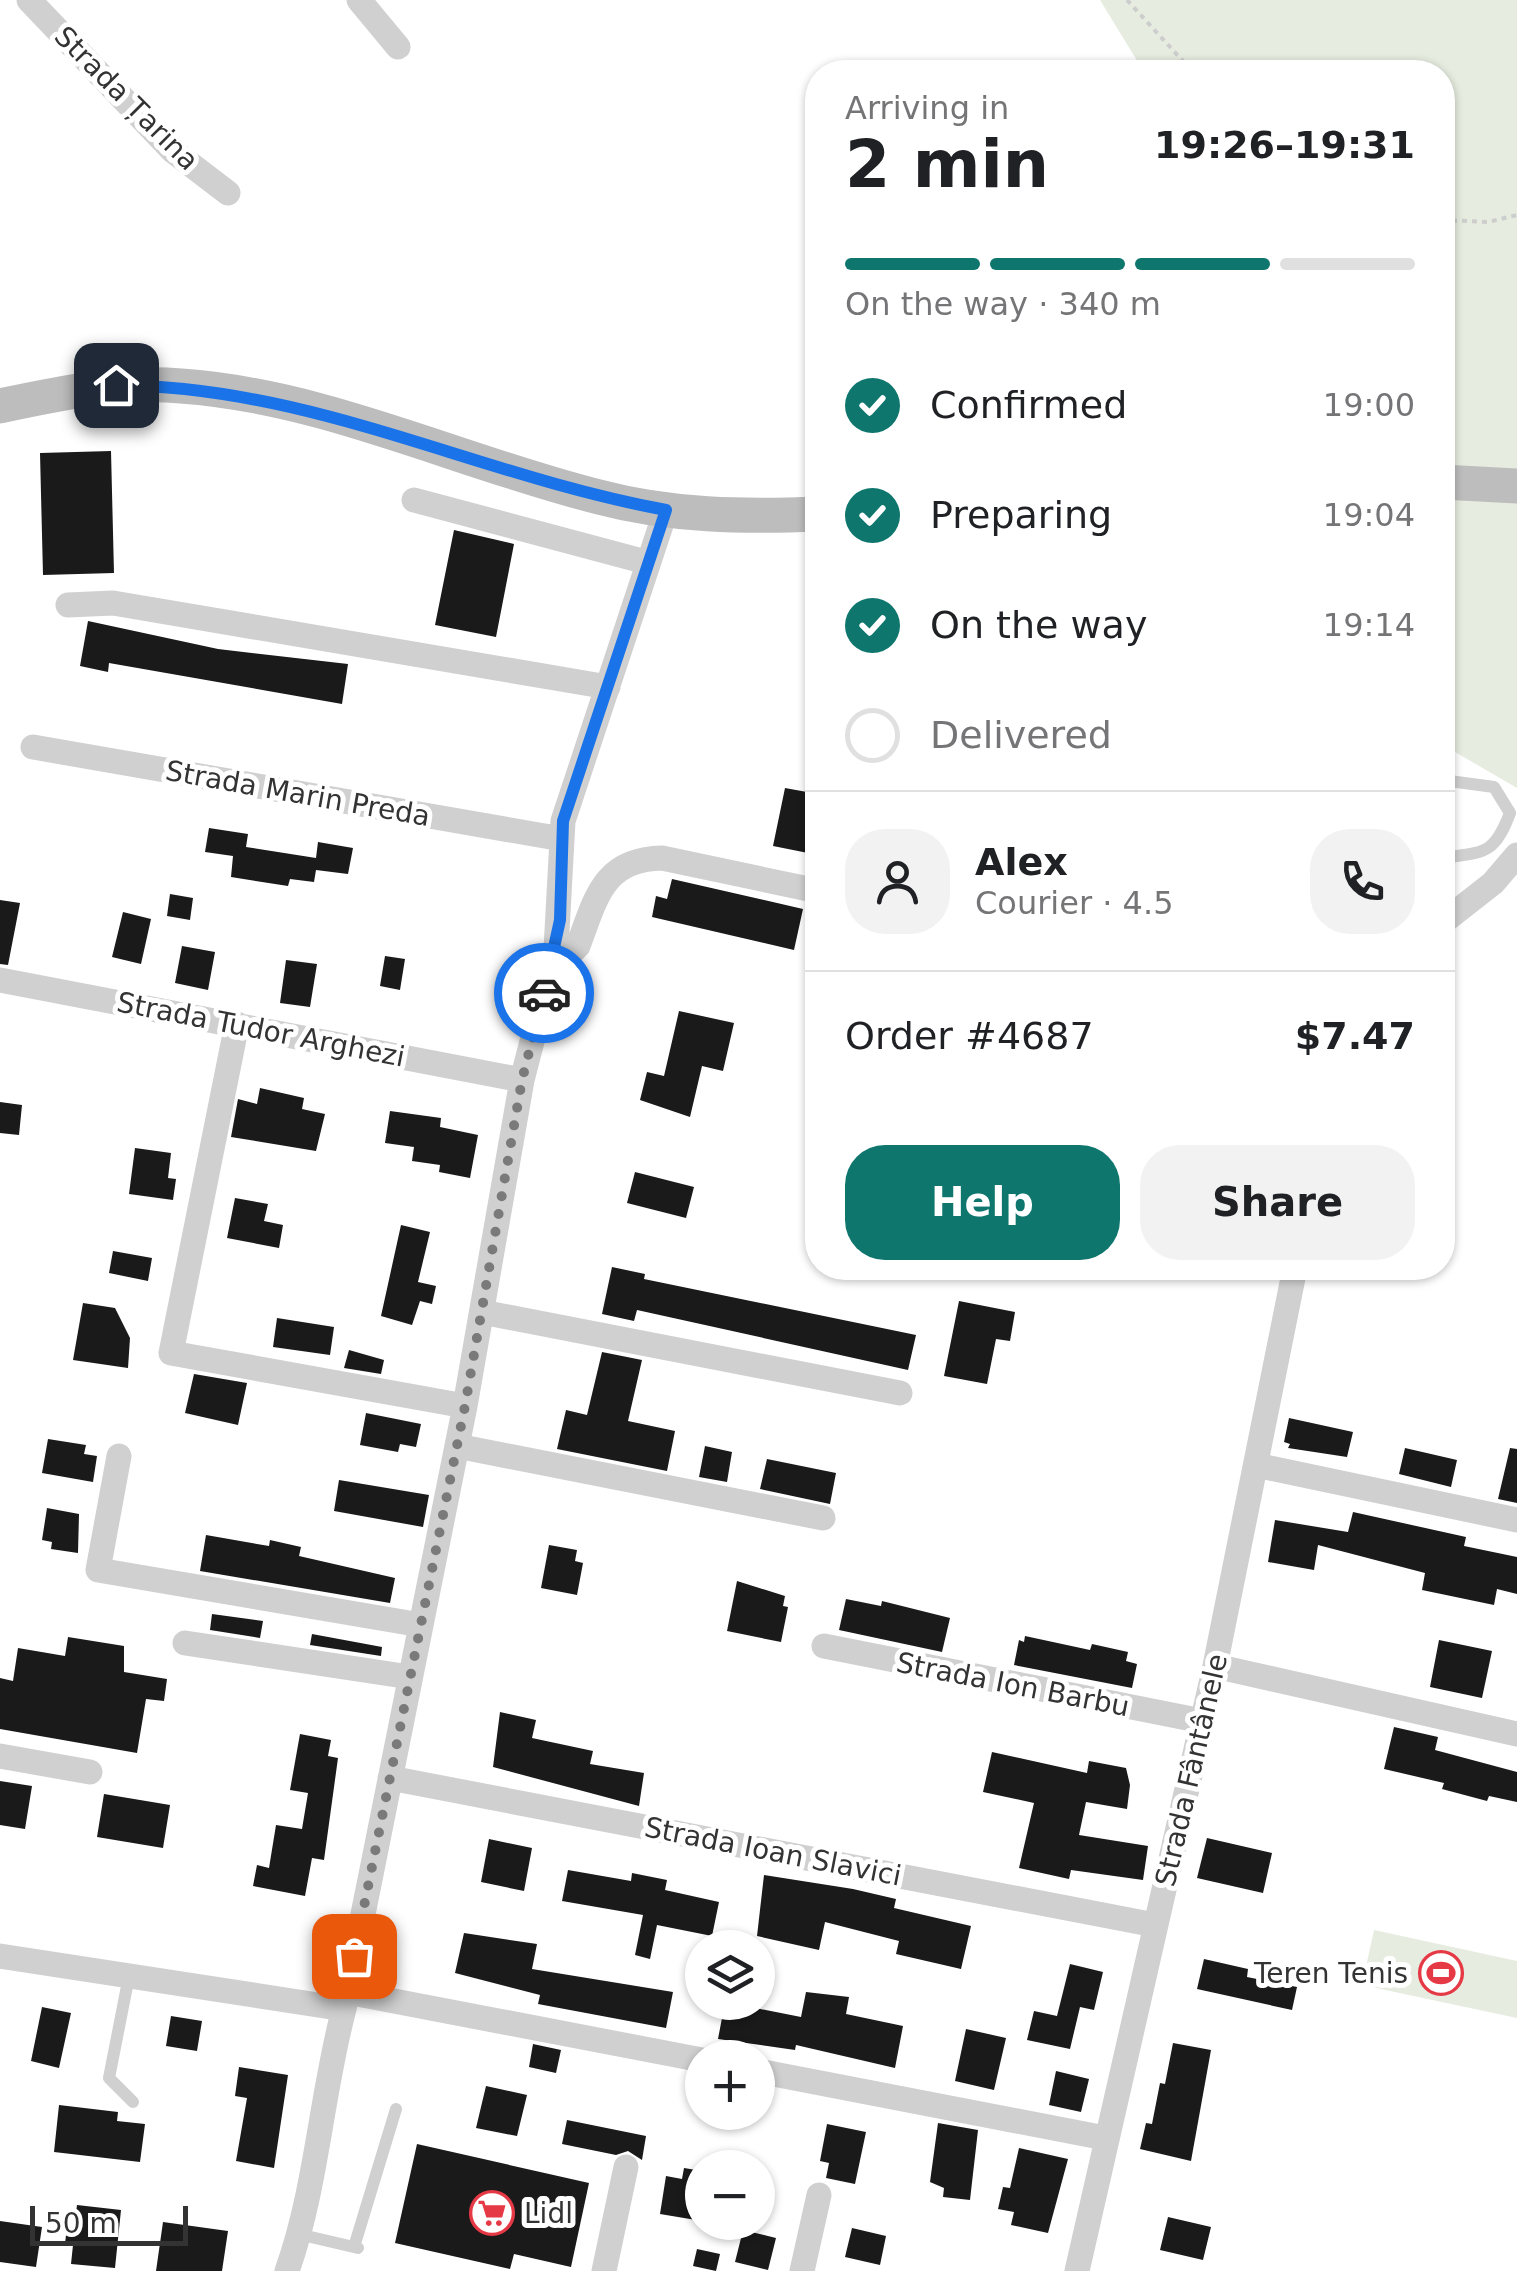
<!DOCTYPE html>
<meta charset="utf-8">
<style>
body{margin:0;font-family:"DejaVu Sans",sans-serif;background:#f2f2f2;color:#202124;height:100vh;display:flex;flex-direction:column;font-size:38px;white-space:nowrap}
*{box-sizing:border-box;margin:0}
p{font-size:32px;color:#757577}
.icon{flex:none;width:55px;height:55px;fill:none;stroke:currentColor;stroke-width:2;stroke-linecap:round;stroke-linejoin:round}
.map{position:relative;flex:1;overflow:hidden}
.panel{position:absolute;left:805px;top:60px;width:650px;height:1220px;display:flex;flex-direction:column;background:#fff;border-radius:40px;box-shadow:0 2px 8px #0004}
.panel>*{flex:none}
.controls{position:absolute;left:685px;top:1930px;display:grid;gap:20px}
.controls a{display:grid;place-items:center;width:90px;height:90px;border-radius:50%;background:#fff;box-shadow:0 2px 8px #0004;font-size:50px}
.scale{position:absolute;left:30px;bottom:25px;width:158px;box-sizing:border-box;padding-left:10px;border:5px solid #333;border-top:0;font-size:28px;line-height:35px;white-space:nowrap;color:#333;-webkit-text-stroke:8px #fff;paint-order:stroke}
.pin{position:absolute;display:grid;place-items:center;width:85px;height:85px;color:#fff;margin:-42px;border-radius:20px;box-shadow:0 5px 15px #0006}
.courier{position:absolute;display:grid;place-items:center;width:100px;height:100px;margin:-50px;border:8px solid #1a73e8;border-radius:50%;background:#fff;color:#222;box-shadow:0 2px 12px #0007}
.headline em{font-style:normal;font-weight:700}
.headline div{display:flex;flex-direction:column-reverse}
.headline{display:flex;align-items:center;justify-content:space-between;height:170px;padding:0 40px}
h1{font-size:65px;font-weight:700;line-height:75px}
.bar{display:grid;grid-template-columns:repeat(4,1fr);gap:15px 10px;align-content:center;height:120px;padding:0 40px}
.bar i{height:12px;border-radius:8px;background:#e0e0e0}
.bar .selected{background:#0f766e}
.bar p{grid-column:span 4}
.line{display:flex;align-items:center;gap:25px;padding:0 40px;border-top:2px solid #e0e0e0}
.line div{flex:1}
.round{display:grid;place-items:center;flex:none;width:105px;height:105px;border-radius:40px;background:#f2f2f2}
ol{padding:0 40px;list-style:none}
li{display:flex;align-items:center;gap:30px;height:110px}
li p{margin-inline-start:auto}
li .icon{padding:10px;border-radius:50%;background:#0f766e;color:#fff;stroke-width:4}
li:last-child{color:#757577}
li i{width:55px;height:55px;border:5px solid #e0e0e0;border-radius:50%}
.primary-button{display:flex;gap:20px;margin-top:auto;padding:20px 40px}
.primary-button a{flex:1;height:115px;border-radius:40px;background:#0f766e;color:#fff;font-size:40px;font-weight:700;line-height:115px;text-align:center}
.primary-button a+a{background:#f2f2f2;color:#202124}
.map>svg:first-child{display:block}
</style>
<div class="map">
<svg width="1517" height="2271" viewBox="0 0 1517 2271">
<rect width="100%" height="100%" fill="#fff"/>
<!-- green -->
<path fill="#e6ecdf" d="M1100,0H1517V788L1443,745L1442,72H1144Z
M1374,1930L1517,1961V2018L1362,1985Z"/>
<!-- building -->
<path fill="#1a1a1a" d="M111,451L114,573L43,575L40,453Z
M454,530L514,544L496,637L435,625Z
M88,621L218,649L348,664L342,704L109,663L108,672L80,666Z
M785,788L818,794V855L773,846Z
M209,828L248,834L246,847L316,858L318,842L353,848L348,874L316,870L314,882L290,879L288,886L231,877L233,856L205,852Z
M672,879L803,909L794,950L652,917L656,896L667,899Z
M170,894L193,898L190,920L167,916Z
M0,900L20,903L8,965L0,964Z
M123,912L151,919L141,964L112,957Z
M182,946L215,952L208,990L175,983Z
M385,956L405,959L400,990L380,986Z
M286,960L317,964L310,1007L280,1003Z
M679,1011L734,1023L723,1071L702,1066L690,1117L640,1100L647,1072L664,1076Z
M260,1088L304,1098L302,1109L325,1114L316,1151L231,1137L238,1099L257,1104Z
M0,1102L22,1105L19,1135L0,1133Z
M390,1111L441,1118L440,1127L478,1135L470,1178L439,1172L440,1165L412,1161L414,1147L385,1143Z
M135,1148L171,1153L168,1178L176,1179L173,1200L129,1194Z
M635,1172L694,1187L686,1218L627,1203Z
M235,1198L268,1204L264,1221L283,1225L279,1248L227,1238Z
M401,1225L430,1232L418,1282L436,1286L432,1304L420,1301L412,1325L381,1316Z
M113,1251L152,1258L148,1281L109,1273Z
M612,1267L645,1274L644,1279L916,1335L908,1370L637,1310L634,1321L602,1314Z
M959,1301L1015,1312L1010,1341L996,1339L987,1384L944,1376Z
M83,1303L115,1308L130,1338L128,1368L73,1360Z
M277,1318L334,1327L330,1355L273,1347Z
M349,1350L384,1360L381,1374L344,1368Z
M602,1352L642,1360L628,1421L675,1431L667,1471L557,1449L566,1410L587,1415Z
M194,1374L247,1383L238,1425L185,1413Z
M366,1413L421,1424L416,1447L400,1444L398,1452L360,1445Z
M1289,1418L1353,1432L1347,1457L1288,1448L1290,1444L1284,1442Z
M48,1439L86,1445L84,1454L97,1456L93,1482L42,1473Z
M705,1446L732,1452L727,1482L699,1477Z
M1405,1448L1457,1460L1451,1487L1399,1474Z
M1510,1448L1517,1449V1503L1498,1499Z
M767,1459L836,1473L830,1504L760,1489Z
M339,1480L429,1495L423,1527L334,1511Z
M47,1508L79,1514L78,1553L51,1549L52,1542L42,1540Z
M1353,1512L1466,1537L1464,1546L1517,1557V1594L1497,1589L1494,1605L1422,1590L1425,1573L1318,1545L1314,1570L1268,1562L1275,1520L1348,1532Z
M206,1535L269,1546L270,1540L301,1547L299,1556L395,1578L390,1603L200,1571Z
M549,1545L577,1550L575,1561L583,1563L577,1595L541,1588Z
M737,1581L785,1596L783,1606L788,1607L781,1642L727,1631Z
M846,1599L881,1606L882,1601L950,1618L942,1652L839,1630Z
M212,1614L263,1621L260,1638L210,1630Z
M312,1634L382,1647L381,1656L310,1645Z
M1025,1636L1090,1650L1092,1644L1128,1652L1126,1661L1137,1664L1132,1688L1014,1665L1019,1640L1024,1642Z
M68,1637L124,1646V1672L167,1679L164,1701L146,1699L137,1753L0,1729V1678L13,1681L18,1648L65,1656Z
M1439,1640L1492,1651L1482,1698L1430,1687Z
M500,1712L536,1720L532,1738L593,1751L590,1764L644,1773L639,1806L493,1767Z
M1394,1727L1438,1737L1435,1750L1517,1772V1802L1489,1796L1487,1801L1442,1789L1444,1783L1384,1769Z
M300,1734L331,1740L328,1756L338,1758L324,1860L312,1858L305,1896L253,1886L257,1865L269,1868L276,1825L302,1829L308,1793L290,1790Z
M992,1752L1087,1773L1089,1761L1126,1768L1130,1785L1127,1809L1086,1802L1079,1835L1148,1846L1143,1880L1071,1870L1069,1879L1019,1868L1034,1803L983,1792Z
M0,1781L32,1786L25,1829L0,1825Z
M104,1794L170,1805L163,1848L97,1837Z
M1207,1838L1272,1853L1263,1893L1197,1878Z
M489,1839L532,1848L524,1891L481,1882Z
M568,1870L631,1881L632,1873L667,1880L665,1890L719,1902L712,1936L657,1925L650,1959L635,1955L643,1915L562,1901Z
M764,1875L853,1889L896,1899L894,1908L971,1926L961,1969L896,1954L899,1941L825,1922L819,1950L757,1936Z
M464,1933L537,1944L532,1969L673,1992L666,2028L538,2004L540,1995L455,1973Z
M1204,1959L1248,1969L1247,1977L1297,1987L1292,2010L1197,1989Z
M1070,1964L1103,1972L1094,2010L1080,2007L1070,2049L1027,2040L1034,2011L1057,2016Z
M806,1992L849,1997L846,2014L903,2026L895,2068L796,2045L795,2050L718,2039L725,2002L801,2017Z
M42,2007L71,2013L59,2068L31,2061Z
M171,2016L202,2021L197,2051L166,2046Z
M966,2029L1006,2038L994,2090L955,2081Z
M1173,2043L1211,2050L1191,2161L1140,2149L1146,2123L1152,2124L1160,2083L1165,2084Z
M533,2044L561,2050L556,2073L529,2067Z
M239,2067L288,2075L274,2168L236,2161L247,2098L235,2096Z
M1056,2071L1089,2079L1081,2112L1049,2105Z
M486,2086L527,2095L517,2136L476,2128Z
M59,2105L118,2112L117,2121L145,2124L140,2162L54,2152Z
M567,2120L646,2136L642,2160L628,2151L616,2155L562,2144Z
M938,2123L978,2130L970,2200L943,2197L944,2188L930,2182Z
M827,2124L866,2132L855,2184L826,2178L829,2163L820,2161Z
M417,2144L589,2183L571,2267L514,2254L510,2269L395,2243Z
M1019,2148L1068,2159L1048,2233L1011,2225L1014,2212L998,2209L1003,2187L1010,2188Z
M684,2168L702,2171V2221L660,2214L666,2176L682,2179Z
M77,2205L121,2210L115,2268L71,2264L73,2245L65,2244L67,2226L74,2227Z
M1168,2217L1211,2227L1203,2260L1160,2250Z
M0,2221L42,2227L36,2267L0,2262Z
M163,2222L228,2231L222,2271H156Z
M852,2228L886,2236L880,2265L845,2257Z
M743,2230L776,2238L768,2270L735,2262Z
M697,2249L720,2254L716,2271L693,2266Z"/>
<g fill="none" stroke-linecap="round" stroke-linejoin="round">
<!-- path -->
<path stroke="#cdcdcd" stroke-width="4" stroke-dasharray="5 5" stroke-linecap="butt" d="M1127,0L1193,72
M1442,220L1488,222L1517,215"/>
<!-- service -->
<path stroke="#d0d0d0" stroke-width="12" d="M1442,780L1494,787L1510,813C1494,855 1485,852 1442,858
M129,1976L109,2078L133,2102
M298,2234L358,2248
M354,2247L396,2109"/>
<!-- minor -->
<path stroke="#d0d0d0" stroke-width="25" d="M29,0L173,151L228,193
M359,0L398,47
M414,500L646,562
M68,605L113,603L608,687
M33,747L562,839
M1442,923L1493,883L1517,855
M556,949L572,952L578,946C596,898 603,859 662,858L818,891
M0,980L522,1080
M237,1024L171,1353L465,1406
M482,1312L900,1393
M457,1446L823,1518
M119,1456L98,1570L421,1625
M1256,1465L1517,1520
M185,1643L410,1677
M824,1646L1202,1721
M1215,1666L1517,1734
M0,1756L90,1772
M390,1778L1155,1925
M0,1956L344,2009
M347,1992L702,2060
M758,2071L1105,2138
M287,2271C317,2187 321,2095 344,2009L465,1406L522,1080L556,949L563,821L666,510
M604,2271L626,2167
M802,2271L819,2195
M1077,2271L1215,1666L1295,1268"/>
<!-- secondary -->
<path stroke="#bdbdbd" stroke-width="35" d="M0,406C60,393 119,381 181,386C325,396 459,462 599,497C670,516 744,517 818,514
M1442,482L1517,486"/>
</g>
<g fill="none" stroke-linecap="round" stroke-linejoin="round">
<!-- done -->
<path stroke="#7a7a7a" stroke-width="10" stroke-dasharray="0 18" d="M354,1956L465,1406L522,1080L544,993"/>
<!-- route -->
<path stroke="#1a73e8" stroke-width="12" d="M116,385C316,387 475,475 666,510L563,821L560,920L544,993"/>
</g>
<!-- icons -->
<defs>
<g id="stadium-ring" transform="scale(2.25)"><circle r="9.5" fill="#fff" stroke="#e63946" stroke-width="1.5"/><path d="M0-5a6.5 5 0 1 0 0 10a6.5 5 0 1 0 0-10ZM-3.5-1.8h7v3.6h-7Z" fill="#e63946"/></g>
<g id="supermarket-ring" transform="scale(2.25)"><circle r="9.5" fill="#fff" stroke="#e63946" stroke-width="1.5"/><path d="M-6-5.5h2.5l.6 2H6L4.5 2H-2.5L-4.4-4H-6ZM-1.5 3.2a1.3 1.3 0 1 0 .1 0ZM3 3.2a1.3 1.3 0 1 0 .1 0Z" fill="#e63946"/></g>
</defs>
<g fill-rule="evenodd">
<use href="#stadium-ring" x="1441" y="1973"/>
<use href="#supermarket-ring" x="492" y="2213"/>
</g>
<g text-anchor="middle" stroke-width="10" stroke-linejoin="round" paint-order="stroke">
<!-- street labels -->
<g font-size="28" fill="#333" stroke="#fff">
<text transform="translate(127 98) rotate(45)" y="10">Strada Țarina</text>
<text transform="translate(298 793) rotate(10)" y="10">Strada Marin Preda</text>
<text transform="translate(261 1029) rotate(11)" y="10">Strada Tudor Arghezi</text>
<text transform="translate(1013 1684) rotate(11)" y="10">Strada Ion Barbu</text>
<text transform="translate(1191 1770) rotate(-77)" y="10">Strada Fântânele</text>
<text transform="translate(773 1851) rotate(11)" y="10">Strada Ioan Slavici</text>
</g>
<!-- poi labels -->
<g font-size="28" fill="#333" stroke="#fff" text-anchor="end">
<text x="1408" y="1983">Teren Tenis</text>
<text x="524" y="2223" text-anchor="start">Lidl</text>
</g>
</g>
</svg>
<div class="controls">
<a><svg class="icon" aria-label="layers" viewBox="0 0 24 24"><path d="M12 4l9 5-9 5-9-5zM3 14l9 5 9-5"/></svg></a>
<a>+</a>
<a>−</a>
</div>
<div class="scale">50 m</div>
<div class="pin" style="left:354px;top:1956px;background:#ea580c"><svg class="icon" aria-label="bag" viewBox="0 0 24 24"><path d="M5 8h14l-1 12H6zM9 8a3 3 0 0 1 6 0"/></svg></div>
<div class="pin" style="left:116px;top:385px;background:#1f2937"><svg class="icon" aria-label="home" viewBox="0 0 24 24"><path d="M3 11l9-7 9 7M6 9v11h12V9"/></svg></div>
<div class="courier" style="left:544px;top:993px"><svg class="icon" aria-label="car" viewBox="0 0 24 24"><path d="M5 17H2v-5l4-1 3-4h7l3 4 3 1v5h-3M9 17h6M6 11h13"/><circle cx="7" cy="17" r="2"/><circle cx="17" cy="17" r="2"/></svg></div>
<section class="panel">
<div class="headline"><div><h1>2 min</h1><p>Arriving in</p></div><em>19:26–19:31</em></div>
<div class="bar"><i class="selected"></i><i class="selected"></i><i class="selected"></i><i></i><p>On the way · 340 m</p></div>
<ol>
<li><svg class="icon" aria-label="check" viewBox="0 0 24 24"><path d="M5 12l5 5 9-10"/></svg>Confirmed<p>19:00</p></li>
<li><svg class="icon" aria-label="check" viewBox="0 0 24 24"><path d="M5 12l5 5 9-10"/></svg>Preparing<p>19:04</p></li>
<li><svg class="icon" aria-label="check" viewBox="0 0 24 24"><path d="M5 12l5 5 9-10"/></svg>On the way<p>19:14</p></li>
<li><i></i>Delivered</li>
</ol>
<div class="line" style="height:180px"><a class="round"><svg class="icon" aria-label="person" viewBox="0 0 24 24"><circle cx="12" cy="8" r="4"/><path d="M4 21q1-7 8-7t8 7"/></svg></a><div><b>Alex</b><p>Courier · 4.5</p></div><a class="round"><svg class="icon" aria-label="phone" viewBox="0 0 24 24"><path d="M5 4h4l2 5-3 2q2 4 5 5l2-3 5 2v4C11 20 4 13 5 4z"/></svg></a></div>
<div class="line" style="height:130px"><div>Order #4687</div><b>$7.47</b></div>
<div class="primary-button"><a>Help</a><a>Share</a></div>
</section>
</div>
